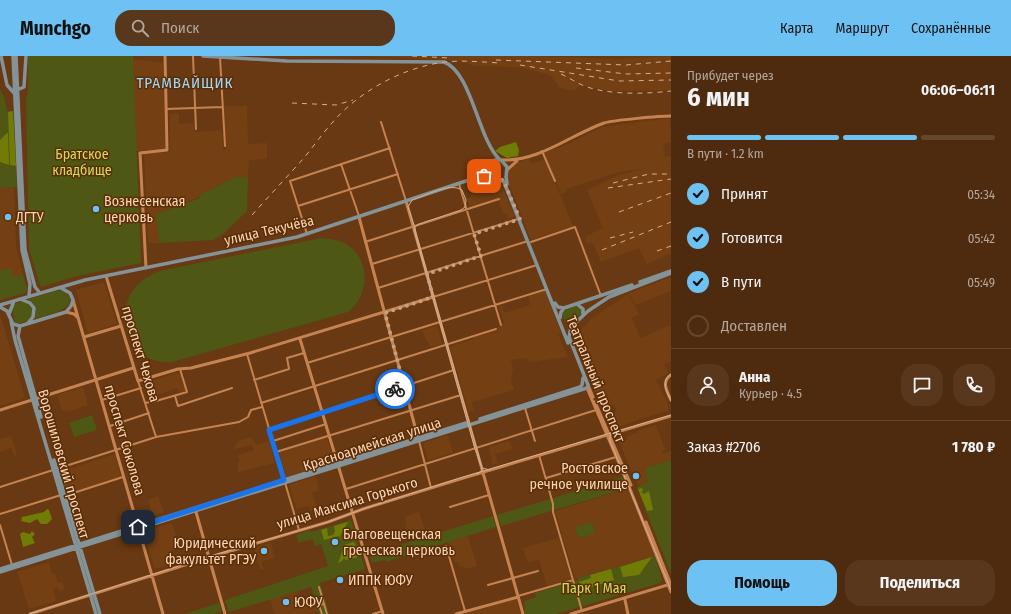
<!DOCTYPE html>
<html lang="ru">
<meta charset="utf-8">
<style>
body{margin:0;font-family:"Fira Sans Condensed",sans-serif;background:#58371c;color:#f1f3f6;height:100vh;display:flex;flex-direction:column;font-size:15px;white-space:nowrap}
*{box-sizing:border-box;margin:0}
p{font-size:13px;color:#b3a79e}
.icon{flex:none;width:22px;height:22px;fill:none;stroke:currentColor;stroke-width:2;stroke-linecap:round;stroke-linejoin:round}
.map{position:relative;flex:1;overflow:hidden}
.panel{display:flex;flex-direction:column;background:#4e2b0e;width:340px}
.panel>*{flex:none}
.pin{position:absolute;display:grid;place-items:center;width:34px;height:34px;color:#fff;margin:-17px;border-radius:8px;box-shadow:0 2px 6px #0006}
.courier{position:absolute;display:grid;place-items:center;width:40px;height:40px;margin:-20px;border:3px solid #1a73e8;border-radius:50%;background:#fff;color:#222;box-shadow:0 1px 5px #0007}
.head em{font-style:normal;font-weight:700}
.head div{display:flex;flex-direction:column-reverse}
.head{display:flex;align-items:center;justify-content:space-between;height:68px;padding:0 16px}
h1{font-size:26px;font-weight:700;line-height:30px}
.bar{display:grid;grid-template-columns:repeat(4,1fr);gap:6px 4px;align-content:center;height:48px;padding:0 16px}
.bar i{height:5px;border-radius:3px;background:#65472e}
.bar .selected{background:#6ec2f3}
.bar p{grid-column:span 4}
.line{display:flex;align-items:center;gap:10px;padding:0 16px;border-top:1px solid #65472e}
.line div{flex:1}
.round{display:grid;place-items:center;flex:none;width:42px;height:42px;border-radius:16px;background:#58371c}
ol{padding:0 16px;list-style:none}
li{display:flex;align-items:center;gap:12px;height:44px}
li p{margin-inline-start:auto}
li .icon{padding:4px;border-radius:50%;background:#6ec2f3;color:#111;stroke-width:4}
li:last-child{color:#b3a79e}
li i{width:22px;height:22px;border:2px solid #65472e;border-radius:50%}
.primary-button{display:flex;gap:8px;margin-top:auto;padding:8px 16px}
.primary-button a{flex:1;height:46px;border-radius:16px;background:#6ec2f3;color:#111;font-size:16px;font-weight:700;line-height:46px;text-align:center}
.primary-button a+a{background:#58371c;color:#f1f3f6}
header{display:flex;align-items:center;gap:24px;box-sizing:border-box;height:56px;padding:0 20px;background:#6ec2f3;color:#111}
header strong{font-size:19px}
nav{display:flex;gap:22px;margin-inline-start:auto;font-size:14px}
.search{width:280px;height:36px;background:#58371c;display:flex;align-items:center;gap:10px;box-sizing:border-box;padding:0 14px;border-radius:16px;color:#b3a79e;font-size:15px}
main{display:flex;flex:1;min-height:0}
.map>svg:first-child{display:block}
</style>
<header>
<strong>Munchgo</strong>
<div class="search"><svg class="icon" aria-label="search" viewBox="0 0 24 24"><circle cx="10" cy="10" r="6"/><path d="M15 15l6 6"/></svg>Поиск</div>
<nav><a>Карта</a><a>Маршрут</a><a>Сохранённые</a></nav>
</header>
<main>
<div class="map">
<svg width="671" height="558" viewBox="0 0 671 558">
<rect width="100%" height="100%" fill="#683912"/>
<!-- built -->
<path fill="#744013" d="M364,0H537L617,3L671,0V34L610,35L580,29L574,35L557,31L558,29L550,19L520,11L475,10L460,5Z
M133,3L163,7L165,93L136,95Z
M224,50H247L248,88L267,87V103L249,104L248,121H236L199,139L200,141L156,158L159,187H148L144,97L170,96V58L179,57V68L194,67L195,76L222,74L223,94H226Z
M670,62L671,86L663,89L665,100L671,101V197L647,208L639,192L601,206L593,187H587L585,181L603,172L587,134L619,119L647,112L619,116L566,133L567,136L561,138L544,97L568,88L602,71Z
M529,102L532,108L545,103L573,170L531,184L506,120L509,110Z
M490,123L499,125L515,160L508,163L507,157L503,158L498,143L470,152L467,142L471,141L470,137L476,135L474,128Z
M14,131L16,190L27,233L25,237L0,244V132Z
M671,221V235L636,249L630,240L629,237Z
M104,226L117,268L88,277L76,234Z
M546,235L561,277L558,278L568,301L529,306L527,302L511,304L513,313L511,325L514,334L472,346L474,355L469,356L450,291L474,283V281L498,275L497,271L504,268L499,250L502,249L504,257L530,249L528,240Z
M628,238L639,258L631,262L641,282L667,270H671V305L664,308L668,317L656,324L666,343L669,354L611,373L606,361L617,355L614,348L607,352L600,349L573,282L592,262Z
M0,258L25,342L0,350Z
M437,270L442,288L430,291L428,285H426L422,274Z
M181,316L187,335L179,337L177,332L148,342L145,333L150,332L149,329L144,330L143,327Z
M83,331L88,349L68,356L67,354L62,355L57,339Z
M656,369L665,394L662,395L663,397L671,395V404L645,412L648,426L638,430L619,386L627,383V380L638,377L637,375Z
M448,379L453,397L428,404L423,387Z
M11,380L17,399L15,400L11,392L0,396V383Z
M251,381L256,389L269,385L275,407L238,416V406L240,405L238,399L254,394L252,389L234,393L238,385Z
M327,381L334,406L286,421L279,396Z
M509,385L513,393L495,398L498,407L492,409L489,391Z
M115,398L121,421L66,438L60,416Z
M316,420L319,434L312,437L318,456L311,455L309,450L296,453L289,429Z
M629,432L655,500L575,523L555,455Z
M158,440L164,456L153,460L148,444Z
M419,456L425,474L407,476L405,461Z
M172,467L180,492L171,495L175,507L155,513L143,475Z
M468,480L477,510L467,513L465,511H460L458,506L455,507L448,486Z
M559,482L571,522L547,530L539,503L528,507L523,492Z
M271,487L275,502L261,506L264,513H260L254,492Z
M49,506L52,518L55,517L58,527L62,525L65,534L59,535L58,531L53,533L56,545L29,553L17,516Z
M298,535L302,549L316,545L319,555L308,558H275L270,543Z
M516,543L521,558H464L489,551Z"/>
<!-- green -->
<path fill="#4f5714" d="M28,0H133L141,207L77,220L41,231L39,226L29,193L26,43L28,36Z
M0,33L4,40L7,55H13L17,131L0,132Z
M236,121H248L247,155L223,178L213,184L159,187L156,158L200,142L199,139Z
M321,182C330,183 340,184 348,189C371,205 369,240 348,256L172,306C121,311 102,231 164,214Z
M11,212L14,221L23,218L27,233L25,237L0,244V215Z
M59,234C64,235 68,237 69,241C75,255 43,260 33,263L35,254L26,244Z
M21,246L29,248L32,253V261L27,265L18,268L15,266L12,253L15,248Z
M576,250L582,253V257L571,267H565L563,261V255Z
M92,359L97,374L74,381L69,367Z
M671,404V518L637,432L638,430L648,426L645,412Z
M622,421L628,432L501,470L497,459Z
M493,460L496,471L386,506L385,504L372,507L370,500L393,493V491Z
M351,464L365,513L320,527L329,558H319L311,531L229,556L225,544L328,510L321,488L315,490L313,483L299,487L296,479L310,474L311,476Z
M592,466L595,477L579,482L575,471Z
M655,500L662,523L660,527L556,558H525L524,545L536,541L535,537L578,524V522Z
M219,547L222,555L213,558H184Z"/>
<!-- forest -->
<path fill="#717c07" d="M13,55L16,110L10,109L8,56Z
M7,77H8L9,109L0,106V84Z
M516,86L519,94L518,100L507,102L495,95L500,91Z
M642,432L643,435L641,436L644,438L649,435L653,454L647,455L638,433Z
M47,453L49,454L52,463L47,468H41L37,463L30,467L21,465L22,461L44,456Z
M348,466L340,480L341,484L339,480L324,484L321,474L327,472L328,480L333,479L335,475L334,470Z
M32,475L35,478L32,481L35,487L23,491L20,478L23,476L30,478Z
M354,486L357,496L356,499L358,501L346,504L344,502L342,505L338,507L344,490L353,495L350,493L352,490L350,492L344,489Z
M652,501L639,519L623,521L620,511Z
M611,513L614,524L582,534L579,526L591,522L590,519Z"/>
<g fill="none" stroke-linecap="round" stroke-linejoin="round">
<!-- street -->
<path stroke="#c68352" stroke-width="2" d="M193,0L196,73
M220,1L225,90
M166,53L222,51
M381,66L406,145
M542,95L555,125
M341,108L359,160
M459,128L501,269
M298,150L398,118
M307,178L290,125L390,92
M365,186L499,143
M531,186L575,171L601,240
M372,208L518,163
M378,232L528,185
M433,241L537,209
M247,298L299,474
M307,307L547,233
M254,324L289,313L287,302L304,297
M138,325L156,381
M175,340L178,350L232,332
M102,344L141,332
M145,347L156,345L187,336L180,313
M261,347L496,273
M525,352L535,385
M110,370L149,357
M269,374L454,314
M273,385L326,368
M419,385L431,432
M276,396L461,339
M539,399L553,448V456L582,555
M546,422L616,401
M0,431L156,381L239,366L248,361L251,354L262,351
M346,433L596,354
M64,440L123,421
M450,451L489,439
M0,458L61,439
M0,469L12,509
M446,490L465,555
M488,529L538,515
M319,531L327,558
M518,540L573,524
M319,549L322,540
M322,558L319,549L324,548
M373,558L383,555"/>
<!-- secondary -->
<path stroke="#c68352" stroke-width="3" d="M501,104C539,106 570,79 604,67C614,64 660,60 671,60
M507,114L517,105
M406,145L523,558
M359,161L418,382
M146,212L140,97L167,94L165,0
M106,220L138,325L178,313L191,312L250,297L433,241
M73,244L163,558
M66,256L74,258L77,261
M84,281L121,270
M300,283L383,558
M671,319C661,325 667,336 671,344
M588,329L593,341
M587,332L630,433L671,536
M595,346L631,429
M0,354L133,312
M196,456L225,558
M646,466L671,529
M625,544L628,558
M30,558L207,502L328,466L363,453L460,423L671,360
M456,558L518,541
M571,558L671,528"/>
<!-- primary -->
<path stroke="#839398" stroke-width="3.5" d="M1,0L7,29L14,37
M13,0L22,194L30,228L29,240
M16,0L25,194L35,231L40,237
M203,0L287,5L444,6C472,16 478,84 500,104
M17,34L24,31L26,0
M479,120L489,111
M493,120L489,113L491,108L495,104H501L507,111L506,121L507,128
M640,226L671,215
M20,243L30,247L34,252L33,261L28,267
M555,247L558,251L564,252
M577,248L583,253V258
M0,249L85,224L297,181L478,121L493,120L504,126L568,287
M0,251L7,255L13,268L20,270L66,256L71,250L73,244L70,237L61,232
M9,258L14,245
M560,262L561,256L564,252L632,229
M11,265L15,284L96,558
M20,270L18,280L41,361
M480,363L580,331L582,329L583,322
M54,404L100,558
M0,513L466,367
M0,516L587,332L588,329L569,281L571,271L588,255L609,241L671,217"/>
<!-- tram -->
<path stroke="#d5ae91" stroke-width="1" d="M671,318C660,325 667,336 671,345
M613,377L610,379V385L671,534
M477,418C482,416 483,413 481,408L416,177L415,172L408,151L412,144C425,140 450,126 462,134L466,144L465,151L461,154L419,168C416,170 414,171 414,174L475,393C478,399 479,406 482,412L490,414
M29,558L207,501L328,466L363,453L460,422L671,359"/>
<!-- rail -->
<path stroke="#d5ae91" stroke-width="1" stroke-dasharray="5 5" stroke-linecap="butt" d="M412,0L450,2
M496,4L626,9L671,5
M520,9L619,25L671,24
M576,12L626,18L671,17
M561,18C570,22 578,28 587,31C612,39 645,38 671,35
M292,47L336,49L353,44
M613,127L649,118H671
M608,132L671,123
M619,156L671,137
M252,159C269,140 286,122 303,103C313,91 322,78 332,67C359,35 404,11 445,6C463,4 482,6 500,7
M610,182L633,176
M602,194L671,166
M657,195L671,190"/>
</g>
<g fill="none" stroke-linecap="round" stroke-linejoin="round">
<!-- done -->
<path stroke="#c89f81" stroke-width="4" stroke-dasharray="0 7.2" d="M395,333L404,330L385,257L433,241L427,218L481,200L474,178L520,163L503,124L493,120H484"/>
<!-- route -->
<path stroke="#1a73e8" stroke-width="5" d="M138,471L284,424L269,374L395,333"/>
</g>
<!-- markers -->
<g fill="#6ec2f3" stroke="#5c2e04" stroke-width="1.5">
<circle cx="96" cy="153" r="4"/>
<circle cx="8" cy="161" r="4"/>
<circle cx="636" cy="420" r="4"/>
<circle cx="335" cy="486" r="4"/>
<circle cx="264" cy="495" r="4"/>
<circle cx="340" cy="524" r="4"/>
<circle cx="286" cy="546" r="4"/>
</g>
<g text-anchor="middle" stroke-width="3" stroke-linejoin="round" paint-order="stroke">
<!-- park labels -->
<g font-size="14" fill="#cedf5c" stroke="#5c2e04">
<text x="82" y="103">Братское<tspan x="82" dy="16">кладбище</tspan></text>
<text x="594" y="537">Парк 1 Мая</text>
</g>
<!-- poi labels -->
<g font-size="14" fill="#fbd6bd" stroke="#5c2e04" text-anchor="start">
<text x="104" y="150">Вознесенская<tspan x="104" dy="16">церковь</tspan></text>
<text x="16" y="166">ДГТУ</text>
<text x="628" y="417" text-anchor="end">Ростовское<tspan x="628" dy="16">речное училище</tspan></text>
<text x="343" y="483">Благовещенская<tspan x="343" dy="16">греческая церковь</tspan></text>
<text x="256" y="492" text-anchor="end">Юридический<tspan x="256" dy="16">факультет РГЭУ</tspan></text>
<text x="348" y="529">ИППК ЮФУ</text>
<text x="294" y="551">ЮФУ</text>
</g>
<!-- street labels -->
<g font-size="14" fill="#fbd6bd" stroke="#5c2e04">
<text transform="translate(269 174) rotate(-13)" y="5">улица Текучёва</text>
<text transform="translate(141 298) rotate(73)" y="5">проспект Чехова</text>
<text transform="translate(596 323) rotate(68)" y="5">Театральный проспект</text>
<text transform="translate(125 384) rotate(74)" y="5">проспект Соколова</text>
<text transform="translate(372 388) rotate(-18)" y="5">Красноармейская улица</text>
<text transform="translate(64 408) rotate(74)" y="5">Ворошиловский проспект</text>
<text transform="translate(347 447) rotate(-17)" y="5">улица Максима Горького</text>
</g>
<!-- neighbourhood labels -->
<g font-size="15" letter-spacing="1" fill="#9edaff" stroke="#5c2e04">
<text x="185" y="32">ТРАМВАЙЩИК</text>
</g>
</g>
</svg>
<div class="pin" style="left:484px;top:120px;background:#ea580c"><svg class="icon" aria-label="bag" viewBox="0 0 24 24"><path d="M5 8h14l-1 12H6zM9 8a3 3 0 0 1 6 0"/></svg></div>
<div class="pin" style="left:138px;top:471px;background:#1f2937"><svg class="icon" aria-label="home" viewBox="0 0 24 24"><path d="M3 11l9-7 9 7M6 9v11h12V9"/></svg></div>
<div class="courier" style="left:395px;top:333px"><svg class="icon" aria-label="bike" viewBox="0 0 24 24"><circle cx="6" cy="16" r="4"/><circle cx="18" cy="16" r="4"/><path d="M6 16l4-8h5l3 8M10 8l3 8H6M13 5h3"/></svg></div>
</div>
<section class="panel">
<div class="head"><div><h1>6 мин</h1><p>Прибудет через</p></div><em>06:06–06:11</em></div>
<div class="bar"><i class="selected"></i><i class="selected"></i><i class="selected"></i><i></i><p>В пути · 1.2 km</p></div>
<ol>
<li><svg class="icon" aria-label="check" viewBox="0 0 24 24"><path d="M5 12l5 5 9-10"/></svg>Принят<p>05:34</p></li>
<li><svg class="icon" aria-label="check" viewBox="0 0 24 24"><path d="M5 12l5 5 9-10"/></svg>Готовится<p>05:42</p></li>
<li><svg class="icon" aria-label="check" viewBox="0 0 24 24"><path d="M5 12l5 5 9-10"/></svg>В пути<p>05:49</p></li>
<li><i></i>Доставлен</li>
</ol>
<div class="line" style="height:72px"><a class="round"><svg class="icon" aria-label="person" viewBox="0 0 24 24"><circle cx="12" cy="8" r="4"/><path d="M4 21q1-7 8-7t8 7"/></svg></a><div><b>Анна</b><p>Курьер · 4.5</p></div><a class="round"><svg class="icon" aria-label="chat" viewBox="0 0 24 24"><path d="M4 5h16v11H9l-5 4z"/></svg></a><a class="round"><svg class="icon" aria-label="phone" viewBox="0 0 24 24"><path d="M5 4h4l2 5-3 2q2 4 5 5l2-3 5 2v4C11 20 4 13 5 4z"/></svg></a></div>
<div class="line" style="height:52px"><div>Заказ #2706</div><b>1 780 ₽</b></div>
<div class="primary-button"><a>Помощь</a><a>Поделиться</a></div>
</section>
</main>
